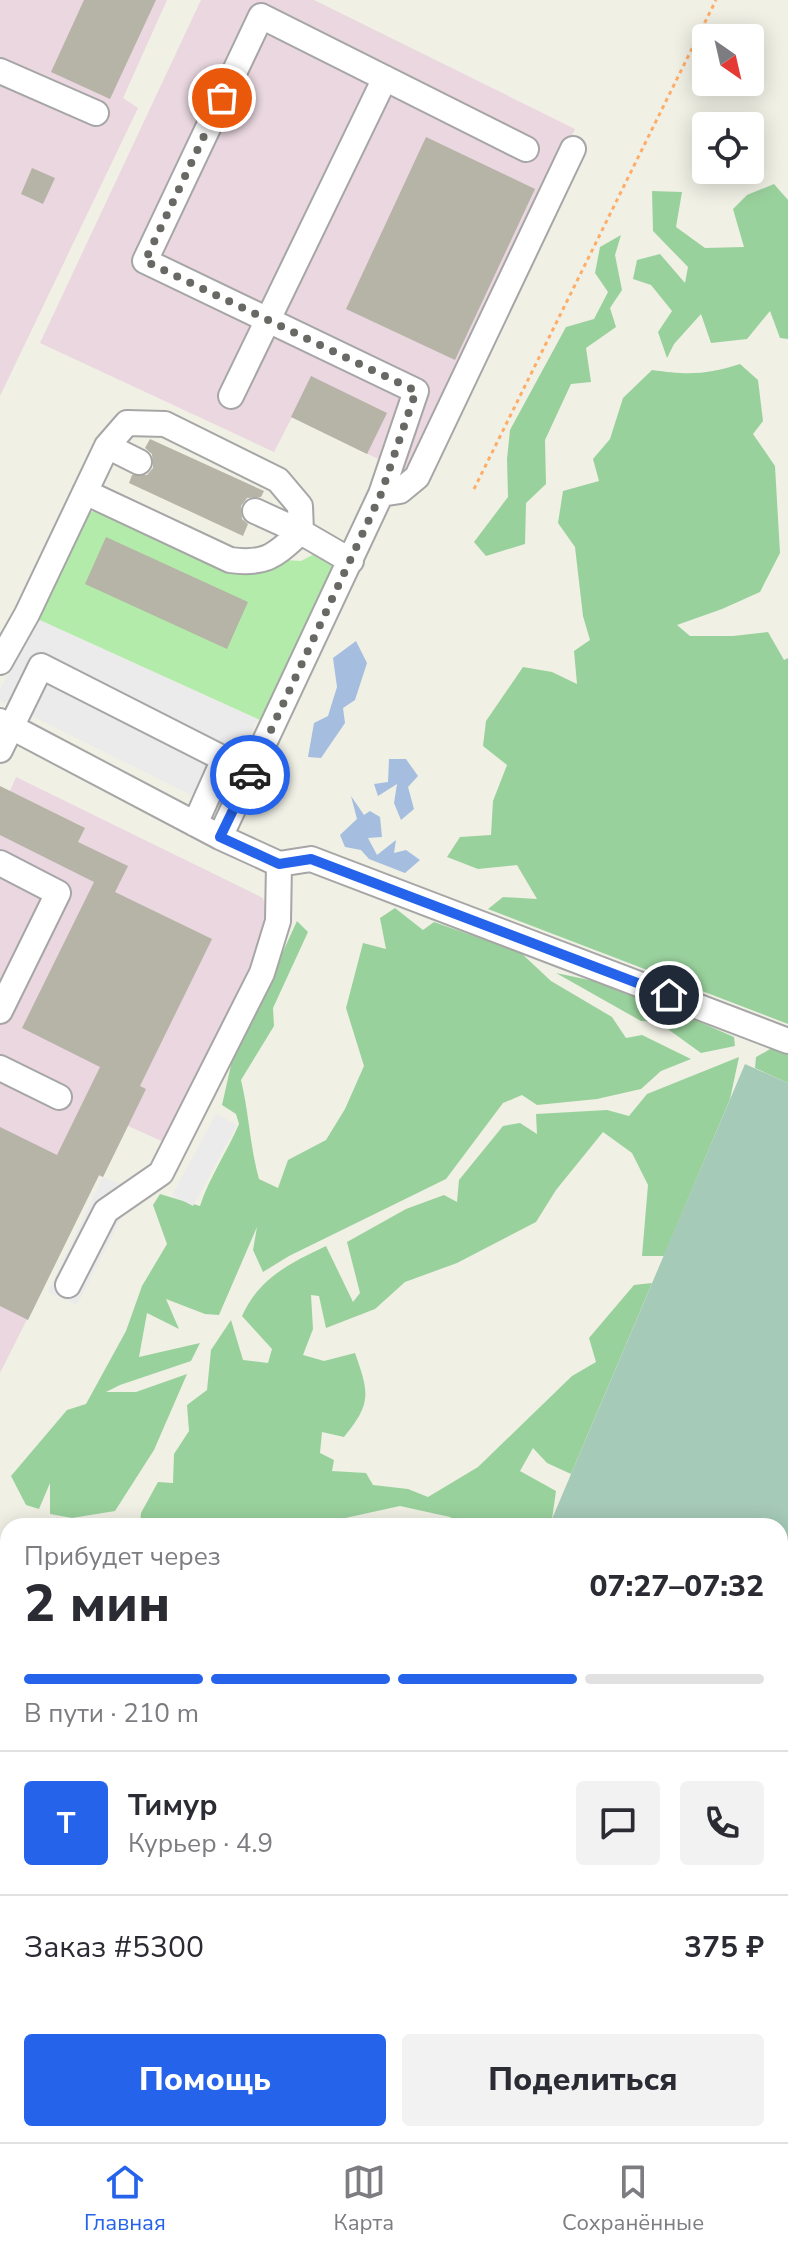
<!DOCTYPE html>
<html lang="ru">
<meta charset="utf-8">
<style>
body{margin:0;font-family:"Nunito Sans",sans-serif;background:#f2f2f3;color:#2b2b33;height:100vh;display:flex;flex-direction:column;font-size:30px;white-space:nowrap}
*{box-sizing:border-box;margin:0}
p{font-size:26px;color:#7c7c81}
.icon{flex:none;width:44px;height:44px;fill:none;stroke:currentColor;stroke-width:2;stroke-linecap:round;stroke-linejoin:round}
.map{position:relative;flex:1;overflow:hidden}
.sheet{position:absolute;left:0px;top:1518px;width:788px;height:624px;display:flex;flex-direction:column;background:#fff;border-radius:24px 24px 0 0;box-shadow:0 4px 20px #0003}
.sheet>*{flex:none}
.needle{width:52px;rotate:146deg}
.controls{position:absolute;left:692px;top:24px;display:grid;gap:16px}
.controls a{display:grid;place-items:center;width:72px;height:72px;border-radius:8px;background:#fff;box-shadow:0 4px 20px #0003;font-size:40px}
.pin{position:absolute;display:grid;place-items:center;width:68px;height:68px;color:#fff;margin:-34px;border:4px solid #fff;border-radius:50%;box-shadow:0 2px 8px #0007}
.courier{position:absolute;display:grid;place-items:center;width:80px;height:80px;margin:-40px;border:6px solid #2563eb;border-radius:50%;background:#fff;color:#222;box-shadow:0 2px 10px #0007}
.head em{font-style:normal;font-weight:800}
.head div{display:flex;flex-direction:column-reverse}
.head{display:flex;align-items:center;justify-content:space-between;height:136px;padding:0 24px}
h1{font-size:52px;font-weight:800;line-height:60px}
.bar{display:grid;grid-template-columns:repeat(4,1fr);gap:12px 8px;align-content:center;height:96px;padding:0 24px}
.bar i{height:10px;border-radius:6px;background:#e1e1e2}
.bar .current{background:#2563eb}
.bar p{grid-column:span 4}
.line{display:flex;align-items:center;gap:20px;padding:0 24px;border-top:2px solid #e1e1e2}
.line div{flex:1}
.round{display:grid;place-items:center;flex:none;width:84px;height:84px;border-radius:8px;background:#f2f2f3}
.cta{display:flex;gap:16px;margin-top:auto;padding:16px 24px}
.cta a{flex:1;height:92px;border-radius:8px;background:#2563eb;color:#fff;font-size:32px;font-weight:800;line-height:92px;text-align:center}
.cta a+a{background:#f2f2f3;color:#2b2b33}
.tab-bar{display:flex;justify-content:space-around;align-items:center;height:112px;border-top:2px solid #e1e1e2;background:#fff;font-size:22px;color:#7c7c81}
.tab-bar a{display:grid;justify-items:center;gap:4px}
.tab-bar .current{color:#2563eb}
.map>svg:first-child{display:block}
</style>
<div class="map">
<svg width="788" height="2142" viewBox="0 0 788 2142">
<rect width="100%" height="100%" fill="#f0f0e5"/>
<!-- industrial -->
<path fill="#ead7e0" d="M0,0H167L123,98L138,108L0,396Z
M201,0H314L575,129L411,475L292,417L274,452L40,343Z
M16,777L263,898L269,919L252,969L166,1143L128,1126L103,1177L99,1176L0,1373V787L10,791Z"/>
<!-- grass -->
<path fill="#b3ecaa" d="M102,509L226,566L285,560L301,561L320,551L336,563L262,721L35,618L83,514Z"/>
<!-- forest -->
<path fill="#99d19c" d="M774,184L788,200V339L780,338L770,311L747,339L711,343L701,314L674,344L667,358L658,332L672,311L651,285L633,279L637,260L660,254L685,283L688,267L653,231L652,191L682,192L676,227L705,248L744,247L733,209L747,195Z
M621,235L615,255L622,290L610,308L616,327L586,348L591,382L571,384L545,440L546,484L526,503L525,544L486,556L474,542L508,497L507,459L510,430L566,327L594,319L608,292L595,273L600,247Z
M740,364L758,380L763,421L753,434L775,466L780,553L760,592L722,609L677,625L690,636H733L768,632L784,660L788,658V1024L488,909L503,897L537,899L517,865L478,869L447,857L460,837L491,835L493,801L507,765L483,746L486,721L523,667L552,672L577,684L574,651L590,640L583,616L575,547L558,523L563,491L599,481L593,459L610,439L623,398L652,370C687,375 706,375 740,364Z
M395,908L423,930L434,922L520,952L551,981L612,1017L626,1038L642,1035L691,1059L661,1071L641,1089L597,1099L537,1105L522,1095L503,1103L446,1179L289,1256L263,1272L253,1250L257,1227L219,1315L205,1314L166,1299L179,1329L147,1313L139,1357L200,1343L191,1361L120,1385L106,1392H136L187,1374L154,1450L115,1511L72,1518L50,1514V1483L39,1509L26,1505L11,1476L67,1410L86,1404L126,1331L142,1286L167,1244L153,1205L160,1194L200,1206C209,1178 227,1152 239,1124L236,1114L222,1105L231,1065L297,921L308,932L273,1008L274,1026L241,1080C249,1113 250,1147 259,1179L278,1188L288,1160L326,1140L345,1109L364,1066L346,1008L363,943L386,949L380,918Z
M556,973L618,986L734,1037L735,1046L701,1053L658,1022L641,1021Z
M772,1048L788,1055V1083L755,1068L756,1057Z
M739,1057L730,1099L664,1256H642L648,1185L632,1153L603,1132L556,1190L536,1222L457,1263L405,1282L375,1309L326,1328L319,1296L311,1295L313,1329L303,1355L324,1361L355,1353C369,1393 372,1403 344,1437L322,1432L320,1453L334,1460L332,1471L366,1473L373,1485L408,1489L428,1497L478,1467L572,1376L596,1362L589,1338L634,1285L652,1283L571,1474L547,1463L533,1448L520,1471L556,1491L552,1519L547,1526H459L450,1517L400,1506L336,1520L328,1526H140L141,1513L158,1482L173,1483L174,1454L189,1431L187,1405L207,1390L211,1350L231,1320L243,1360L268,1363L272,1349L242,1316C260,1277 289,1264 326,1246L353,1302L360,1293L347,1242L406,1209L444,1195L457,1202L459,1180L503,1126L520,1123L537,1134L536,1114L607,1110L629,1116L647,1094Z
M8,1776V1885L0,1890V1778Z
M780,1827L788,1830V2008L780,2009Z
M8,1911V2039L3,2042L0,2053V1921Z
M780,2054L788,2055V2142H384L393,2134H780Z"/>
<!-- cemetery -->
<path fill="#a6cab8" d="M745,1064L788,1083V1637L780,1633V1526H549Z"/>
<!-- parking -->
<path fill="#ebebeb" d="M35,618L257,719L219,809L0,700V690Z
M216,1114L237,1125L193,1206L172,1195Z
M103,1177L127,1187L124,1213L77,1305L48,1292Z"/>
<!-- water -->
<path fill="#a5bddf" d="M356,641L367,663L355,700L343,708L345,723L321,758L308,757L314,723L328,716L337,687L333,658Z
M389,759H406L418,776L408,787L414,809L401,820L394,803L397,784L378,796L374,784L388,782Z
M351,796L364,815L370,811L380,817L382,837L368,838L377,855L396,840L394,853L406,850L420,860L405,873L369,859L361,850L345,847L340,835L357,819Z"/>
<!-- building -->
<path fill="#b6b3a7" d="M84,0H156L110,99L51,72Z
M426,137L535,189L455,360L346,309Z
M32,168L55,178L43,204L21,194Z
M311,376L387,413L367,454L291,417Z
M150,439L264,491L261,497L247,498L241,506L242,519L248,524L243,536L129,483L132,475H147L153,468L152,454L145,448Z
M106,537L248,602L227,649L85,584Z
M0,786L85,828L78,842L128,866L115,892L212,939L140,1086L146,1089L103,1177L99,1175L28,1320L0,1306V1127L57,1155L100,1067L22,1028L94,882L0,835Z"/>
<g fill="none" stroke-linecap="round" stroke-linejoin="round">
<!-- minor casing -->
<g stroke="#a6a6a6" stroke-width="28">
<path id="minor" d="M0,71L96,113
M231,396L385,78
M85,492L230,560C267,565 275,555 301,532L300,506L278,480L165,424L127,423L107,446
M381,494L400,491L417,477L573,149
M255,511L301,532L351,561
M0,662L27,614L107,446L139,462
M0,721L220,837L279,864L311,859L788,1041
M0,750L41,666L224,759L195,824
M220,837L381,494L416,391L145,261L261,16L526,149
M0,863L58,893L0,1011
M0,1068L59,1097
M68,1285L106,1211L161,1173L262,973L278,921L279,864"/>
</g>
<!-- path -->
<path stroke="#fead69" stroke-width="3" stroke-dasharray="4 4" stroke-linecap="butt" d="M474,489L716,0"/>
<!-- minor -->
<use href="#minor" stroke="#fff" stroke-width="24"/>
</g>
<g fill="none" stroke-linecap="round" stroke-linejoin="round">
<!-- done -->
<path stroke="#686864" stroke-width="8" stroke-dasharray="0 14.4" d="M222,98L145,261L416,391L381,494L250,775"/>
<!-- route -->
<path stroke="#2563eb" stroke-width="10" d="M250,775L220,837L279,864L311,859L669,995"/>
</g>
</svg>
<div class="controls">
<a><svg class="needle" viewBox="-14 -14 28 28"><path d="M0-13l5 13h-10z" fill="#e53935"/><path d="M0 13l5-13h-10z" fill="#7c7c81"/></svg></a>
<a><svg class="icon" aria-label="locate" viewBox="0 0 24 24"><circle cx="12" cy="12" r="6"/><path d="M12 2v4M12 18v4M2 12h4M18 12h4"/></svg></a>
</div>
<div class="pin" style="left:222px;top:98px;background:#ea580c"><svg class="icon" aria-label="bag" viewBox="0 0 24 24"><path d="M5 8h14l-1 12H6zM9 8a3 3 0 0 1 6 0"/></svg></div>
<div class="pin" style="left:669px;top:995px;background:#1f2937"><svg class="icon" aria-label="home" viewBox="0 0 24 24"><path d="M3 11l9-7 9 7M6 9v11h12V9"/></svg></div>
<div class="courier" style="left:250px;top:775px"><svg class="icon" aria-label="car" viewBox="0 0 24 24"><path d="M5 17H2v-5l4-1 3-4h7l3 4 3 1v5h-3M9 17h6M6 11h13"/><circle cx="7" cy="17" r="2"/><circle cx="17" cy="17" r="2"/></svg></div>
<section class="sheet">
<div class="head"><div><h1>2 мин</h1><p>Прибудет через</p></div><em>07:27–07:32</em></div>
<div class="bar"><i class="current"></i><i class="current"></i><i class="current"></i><i></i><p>В пути · 210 m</p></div>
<div class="line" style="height:144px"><b class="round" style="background:#2563eb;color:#fff">Т</b><div><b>Тимур</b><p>Курьер · 4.9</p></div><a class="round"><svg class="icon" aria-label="chat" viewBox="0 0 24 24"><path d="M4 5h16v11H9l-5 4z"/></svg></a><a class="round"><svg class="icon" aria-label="phone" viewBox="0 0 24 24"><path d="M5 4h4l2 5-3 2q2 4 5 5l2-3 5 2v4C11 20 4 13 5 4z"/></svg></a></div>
<div class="line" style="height:104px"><div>Заказ #5300</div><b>375 ₽</b></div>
<div class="cta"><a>Помощь</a><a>Поделиться</a></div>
</section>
</div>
<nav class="tab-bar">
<a class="current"><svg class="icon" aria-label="home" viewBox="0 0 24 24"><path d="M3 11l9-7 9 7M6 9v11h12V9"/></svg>Главная</a>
<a><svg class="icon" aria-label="map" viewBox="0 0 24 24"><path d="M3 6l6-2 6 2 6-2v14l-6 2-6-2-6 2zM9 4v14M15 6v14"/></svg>Карта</a>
<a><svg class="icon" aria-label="saved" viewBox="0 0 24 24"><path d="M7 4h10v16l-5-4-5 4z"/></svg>Сохранённые</a>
</nav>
